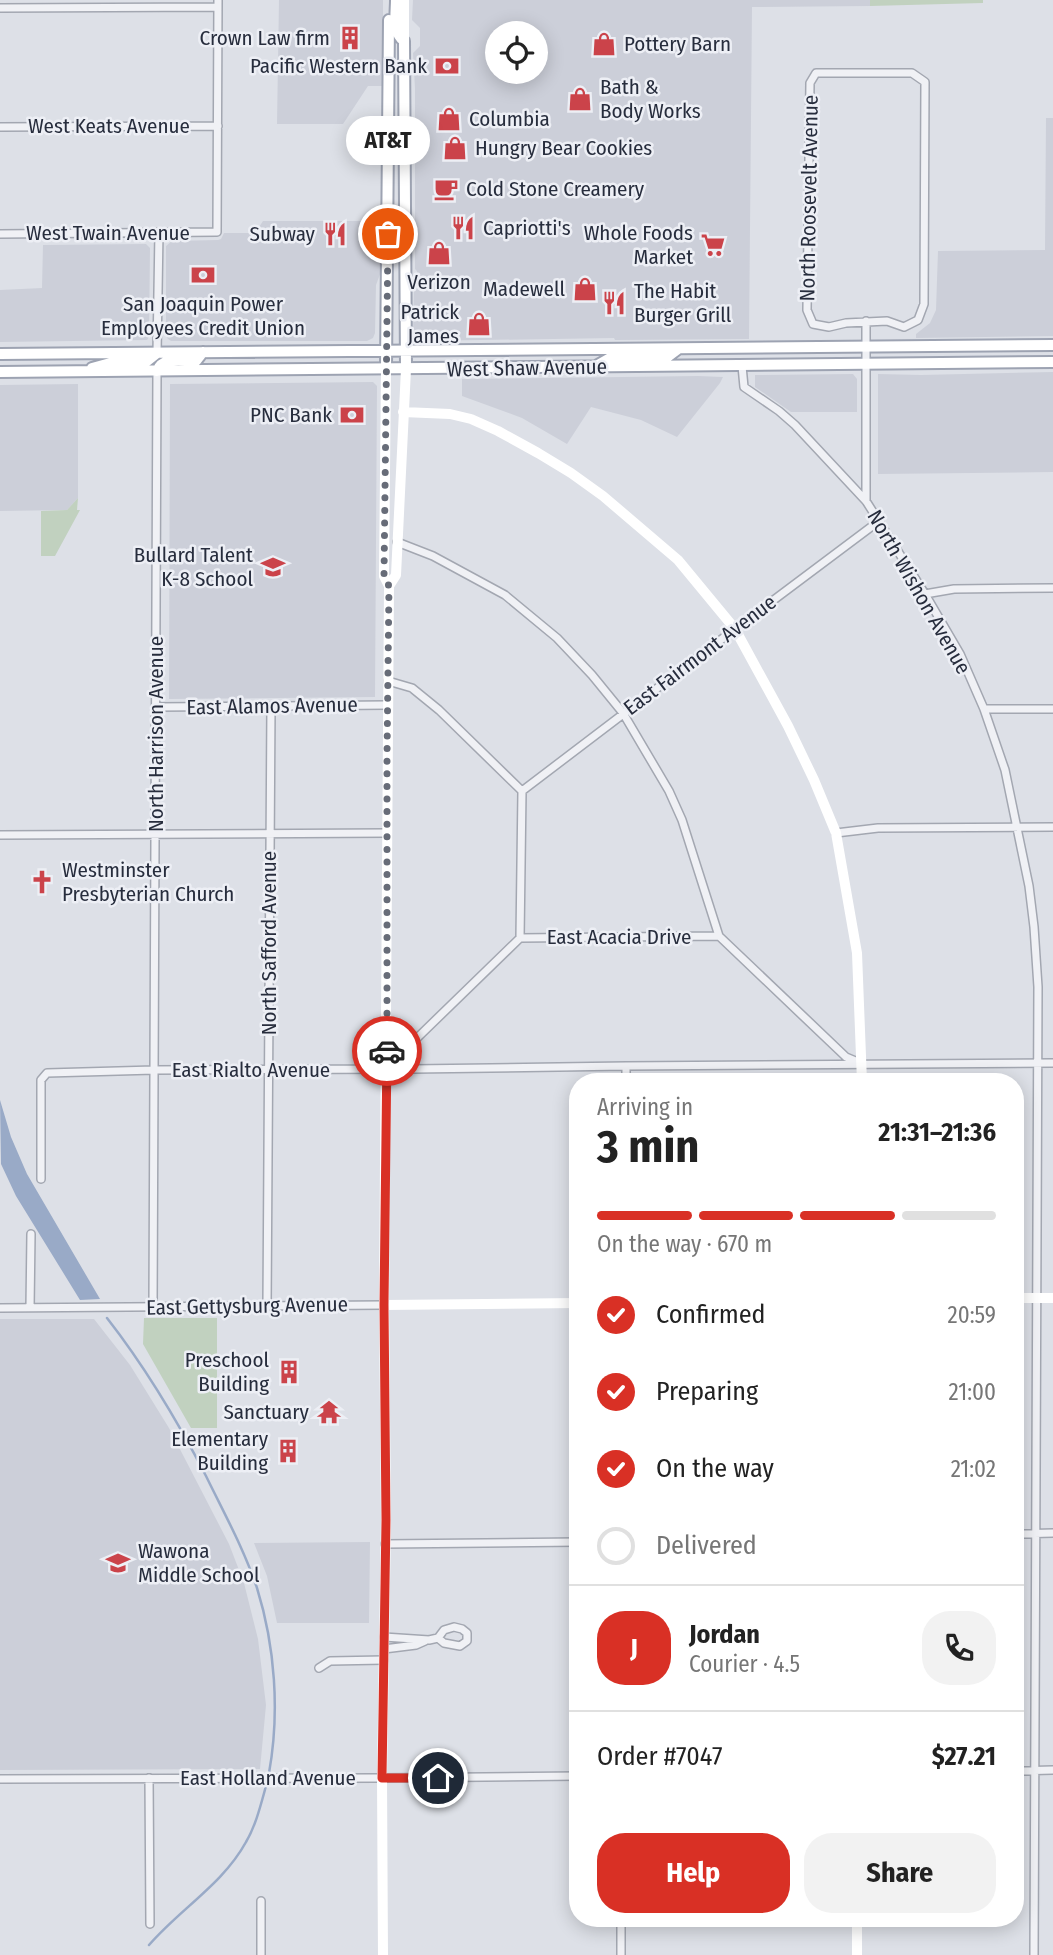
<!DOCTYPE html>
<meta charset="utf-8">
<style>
body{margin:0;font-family:"Fira Sans Condensed",sans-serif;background:#f2f2f2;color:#222;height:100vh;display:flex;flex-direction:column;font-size:26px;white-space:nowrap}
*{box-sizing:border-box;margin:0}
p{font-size:23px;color:#767676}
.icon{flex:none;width:38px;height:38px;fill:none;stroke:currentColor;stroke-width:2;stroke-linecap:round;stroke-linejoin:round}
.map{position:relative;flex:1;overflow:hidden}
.details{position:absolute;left:569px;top:1073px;width:455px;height:854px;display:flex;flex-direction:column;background:#fff;border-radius:28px;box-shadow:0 4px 18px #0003}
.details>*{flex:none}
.controls{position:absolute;left:485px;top:21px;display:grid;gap:14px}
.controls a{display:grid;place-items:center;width:63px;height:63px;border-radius:50%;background:#fff;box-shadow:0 4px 18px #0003;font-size:35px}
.pin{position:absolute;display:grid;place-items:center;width:60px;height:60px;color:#fff;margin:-30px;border:4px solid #fff;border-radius:50%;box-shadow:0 2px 7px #0007}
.courier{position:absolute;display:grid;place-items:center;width:70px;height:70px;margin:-35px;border:5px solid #d93025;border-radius:50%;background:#fff;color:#222;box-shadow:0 2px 9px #0007}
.bubble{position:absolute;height:49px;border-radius:24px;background:#fff;box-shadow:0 4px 18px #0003;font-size:23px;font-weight:700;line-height:49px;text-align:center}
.headline em{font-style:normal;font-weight:700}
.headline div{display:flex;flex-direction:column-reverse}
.headline{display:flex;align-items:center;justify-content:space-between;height:119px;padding:0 28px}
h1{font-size:46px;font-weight:700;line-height:52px}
.bar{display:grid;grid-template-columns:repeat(4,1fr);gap:10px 7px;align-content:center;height:84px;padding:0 28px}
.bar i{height:9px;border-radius:5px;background:#e0e0e0}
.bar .active{background:#d93025}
.bar p{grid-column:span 4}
.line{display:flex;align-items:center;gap:18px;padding:0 28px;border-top:2px solid #e0e0e0}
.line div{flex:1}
.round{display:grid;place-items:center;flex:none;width:74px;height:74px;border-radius:28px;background:#f2f2f2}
ol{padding:0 28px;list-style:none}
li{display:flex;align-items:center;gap:21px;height:77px}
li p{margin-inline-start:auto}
li .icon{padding:7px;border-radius:50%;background:#d93025;color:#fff;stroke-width:4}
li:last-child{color:#767676}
li i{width:38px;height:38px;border:4px solid #e0e0e0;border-radius:50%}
.primary-button{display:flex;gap:14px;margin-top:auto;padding:14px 28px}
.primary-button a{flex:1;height:80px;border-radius:28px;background:#d93025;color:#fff;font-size:28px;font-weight:700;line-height:80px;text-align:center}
.primary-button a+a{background:#f2f2f2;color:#222}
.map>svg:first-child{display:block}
</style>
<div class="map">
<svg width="1053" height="1955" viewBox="0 0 1053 1955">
<rect width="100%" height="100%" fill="#dde0e7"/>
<!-- built -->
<path fill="#cccfd9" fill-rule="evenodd" d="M279,0H383V86H368L343,124H277Z
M413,0H870V6L752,7L749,339L615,340L614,338L420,341L413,335L414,287L417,284V271L415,269V88L413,53L420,46V28L412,20ZM497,33H536V72H497Z
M1046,118H1053V336L916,338V334L930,323L936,310L938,251L1045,250Z
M263,221H381L382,269L376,285L375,333L373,338L367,341H171L168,339L166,336V246L172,241L218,240L221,239L224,233H255Z
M146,244L150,248L149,337L147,340L0,342V290L42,288L43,245Z
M1053,372V472L878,474V374L921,375Z
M853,374L857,379V412H791L755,387V375Z
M698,376L723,377L720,383L677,437L641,420L591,407L567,444L522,418L462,396V379Z
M373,382L377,386L375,697L169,699L170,384Z
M78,384V498L67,510L0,511V385Z
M0,1319H94L130,1365L169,1428L229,1544L244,1583L258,1639L266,1705L260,1769L0,1770Z
M1015,1370H1023V1462H1015Z
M370,1542L369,1623H277L267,1576L254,1543Z"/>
<!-- green -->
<path fill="#c1d1bf" d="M870,0H983V3L870,6Z
M78,498L77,510H80L55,556H41V511L67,510Z
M144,1318H217V1428H191L143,1344Z"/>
<!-- water -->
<path fill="#99aac7" d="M0,1100L11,1137L27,1174L100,1299L80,1300L16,1196L1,1164Z"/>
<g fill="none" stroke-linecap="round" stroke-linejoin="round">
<!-- stream -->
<path stroke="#99aac7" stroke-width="2.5" d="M107,1318C146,1368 177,1420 206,1476C224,1513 244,1549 257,1588C275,1646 280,1712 269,1773
M149,1945C180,1909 223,1884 246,1842C256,1825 261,1804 266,1786"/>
<!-- street casing -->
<g stroke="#a3a7b1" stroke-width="10">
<path id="street" d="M0,8L218,7
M816,73H912L925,82L924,304L918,320L904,327L887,321L846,323L829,327L813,324L807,310L810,83Z
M0,127L218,126
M0,234L217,232L218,0
M157,353L159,232
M742,366L744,387L779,411L795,425L866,501L925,594L960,654L984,709L1005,770L1029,886L1034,927L1038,987L1034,1955
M866,501V321
M397,542L433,556L505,595L557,638L592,675L623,713L669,791L682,820L719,936L846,1057L858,1062
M925,594L954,589L1053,588
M388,681L412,688L439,710L522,791L520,938L415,1040L413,1047V1069
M157,707L387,705
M984,709H1053
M522,791L735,629L879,521
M836,833L878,828L1053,827
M0,835L387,833
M520,938L719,936
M626,1082V1066
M41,1179V1080L47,1073L154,1070L413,1069L626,1066L1053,1063
M267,1306L271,706
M153,1307L157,371
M0,1308L384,1305
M30,1308L31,1234
M1015,1534L1053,1533
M385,1544L578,1542
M384,1637L429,1640L438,1638L444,1643L460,1646L467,1641V1633L462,1629L454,1627L444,1630L438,1638
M384,1649L416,1645L425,1641
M319,1668L330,1661L384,1660
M1015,1771L1053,1770
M149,1778L150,1924
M0,1779L382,1778L578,1776
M261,1901V1955
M621,1955V1918"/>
</g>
<!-- primary casing -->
<g stroke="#9da3b2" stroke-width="14">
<path id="primary" d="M396,0C396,14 392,32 404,41L406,369
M0,354L1053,345
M596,366L610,358H666L678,349
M92,368L114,362L147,361L157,353
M386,369L389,20
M157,371C163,356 182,361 196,361L203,352
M0,372L1053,362"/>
</g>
<!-- street -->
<use href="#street" stroke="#f0f1f5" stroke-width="7"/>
<!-- secondary -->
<path stroke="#fff" stroke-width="10" d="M404,41V0
M403,412L450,414L471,419L498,431L538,453L571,473L603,496L678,560L735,629L788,726L814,780L836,833L857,953L862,1082
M389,586L396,575L406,369
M1015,1298H1053
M384,1305L578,1303
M383,1955L382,1778L386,1520L384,1305L389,586L384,576L386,369
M857,1955V1918"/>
<!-- primary -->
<use href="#primary" stroke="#fff" stroke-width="10"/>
</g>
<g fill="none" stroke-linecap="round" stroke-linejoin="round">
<!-- done -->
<path stroke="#676c78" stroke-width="7" stroke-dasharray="0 12.6" d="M387,1051V756L389,586L384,576L388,234"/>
<!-- route -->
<path stroke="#d93025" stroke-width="9" d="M387,1051L384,1305L386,1520L382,1778H438"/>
</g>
<!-- icons -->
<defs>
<g id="building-bare" transform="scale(1.89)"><path d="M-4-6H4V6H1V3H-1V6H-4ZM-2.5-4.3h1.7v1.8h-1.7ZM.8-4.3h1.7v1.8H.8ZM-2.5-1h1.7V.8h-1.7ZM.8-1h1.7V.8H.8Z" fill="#cb434a" stroke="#edeff5" stroke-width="2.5" paint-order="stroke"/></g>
<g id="shop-bare" transform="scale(1.89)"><path d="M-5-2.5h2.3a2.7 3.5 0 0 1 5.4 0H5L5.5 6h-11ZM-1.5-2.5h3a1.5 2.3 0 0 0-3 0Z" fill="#cb434a" stroke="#edeff5" stroke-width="2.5" paint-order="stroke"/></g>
<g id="bank-bare" transform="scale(1.89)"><path d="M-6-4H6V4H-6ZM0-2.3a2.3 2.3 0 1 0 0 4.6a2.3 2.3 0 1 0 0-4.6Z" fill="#cb434a" stroke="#edeff5" stroke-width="2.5" paint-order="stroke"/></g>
<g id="cafe-bare" transform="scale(1.89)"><path d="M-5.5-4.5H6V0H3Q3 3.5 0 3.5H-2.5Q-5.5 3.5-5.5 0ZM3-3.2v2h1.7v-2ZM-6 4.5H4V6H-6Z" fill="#cb434a" stroke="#edeff5" stroke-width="2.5" paint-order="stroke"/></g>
<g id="restaurant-bare" transform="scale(1.89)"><path d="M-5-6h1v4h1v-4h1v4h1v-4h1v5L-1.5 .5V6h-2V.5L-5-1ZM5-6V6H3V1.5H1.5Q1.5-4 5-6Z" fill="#cb434a" stroke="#edeff5" stroke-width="2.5" paint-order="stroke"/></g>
<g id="supermarket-bare" transform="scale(1.89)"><path d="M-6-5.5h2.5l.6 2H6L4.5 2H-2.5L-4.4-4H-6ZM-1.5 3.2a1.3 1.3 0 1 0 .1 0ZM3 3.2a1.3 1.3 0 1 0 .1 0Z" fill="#cb434a" stroke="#edeff5" stroke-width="2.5" paint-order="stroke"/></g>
<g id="school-bare" transform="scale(1.89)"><path d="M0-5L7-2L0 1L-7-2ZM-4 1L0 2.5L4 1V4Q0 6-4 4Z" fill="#cb434a" stroke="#edeff5" stroke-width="2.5" paint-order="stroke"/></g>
<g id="church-bare" transform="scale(1.89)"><path d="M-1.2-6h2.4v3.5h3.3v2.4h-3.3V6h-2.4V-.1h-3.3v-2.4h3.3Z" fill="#cb434a" stroke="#edeff5" stroke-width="2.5" paint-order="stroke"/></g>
<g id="temple-bare" transform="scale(1.89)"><path d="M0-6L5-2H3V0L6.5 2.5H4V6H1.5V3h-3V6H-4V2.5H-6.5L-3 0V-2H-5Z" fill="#cb434a" stroke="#edeff5" stroke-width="2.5" paint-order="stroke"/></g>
</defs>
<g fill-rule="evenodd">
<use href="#building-bare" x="350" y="38"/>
<use href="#shop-bare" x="604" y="44"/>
<use href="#bank-bare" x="447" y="66"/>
<use href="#shop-bare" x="580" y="99"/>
<use href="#shop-bare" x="449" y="119"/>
<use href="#shop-bare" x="455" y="148"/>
<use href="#cafe-bare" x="446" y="189"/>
<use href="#restaurant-bare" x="463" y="228"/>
<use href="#restaurant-bare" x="335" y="234"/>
<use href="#supermarket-bare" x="713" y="245"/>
<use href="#shop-bare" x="439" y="253"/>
<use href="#bank-bare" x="203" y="275"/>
<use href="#shop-bare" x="585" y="289"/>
<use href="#restaurant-bare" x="614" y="303"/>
<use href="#shop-bare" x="479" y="324"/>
<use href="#bank-bare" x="352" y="415"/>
<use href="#school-bare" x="273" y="567"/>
<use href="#church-bare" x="42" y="882"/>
<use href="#building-bare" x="289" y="1372"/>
<use href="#temple-bare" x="329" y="1412"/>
<use href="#building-bare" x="288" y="1451"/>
<use href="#school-bare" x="118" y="1563"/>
</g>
<g text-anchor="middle" stroke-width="5" stroke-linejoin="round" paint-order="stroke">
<!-- poi labels -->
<g font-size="21" fill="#272d3d" stroke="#edeff5" text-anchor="end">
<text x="330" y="45">Crown Law firm</text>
<text x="624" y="51" text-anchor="start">Pottery Barn</text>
<text x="427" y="73">Pacific Western Bank</text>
<text x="600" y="94" text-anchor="start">Bath &amp;<tspan x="600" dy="24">Body Works</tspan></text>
<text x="469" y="126" text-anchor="start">Columbia</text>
<text x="475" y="155" text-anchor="start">Hungry Bear Cookies</text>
<text x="466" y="196" text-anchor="start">Cold Stone Creamery</text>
<text x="483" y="235" text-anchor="start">Capriotti's</text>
<text x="693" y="240">Whole Foods<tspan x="693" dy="24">Market</tspan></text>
<text x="315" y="241">Subway</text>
<text x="439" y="289" text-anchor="middle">Verizon</text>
<text x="565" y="296">Madewell</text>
<text x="634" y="298" text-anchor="start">The Habit<tspan x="634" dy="24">Burger Grill</tspan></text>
<text x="203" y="311" text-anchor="middle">San Joaquin Power<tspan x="203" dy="24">Employees Credit Union</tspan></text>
<text x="459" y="319">Patrick<tspan x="459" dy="24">James</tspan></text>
<text x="332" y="422">PNC Bank</text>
<text x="253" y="562">Bullard Talent<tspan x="253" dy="24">K-8 School</tspan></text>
<text x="62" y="877" text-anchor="start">Westminster<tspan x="62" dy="24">Presbyterian Church</tspan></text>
<text x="269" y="1367">Preschool<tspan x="269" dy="24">Building</tspan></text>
<text x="309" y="1419">Sanctuary</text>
<text x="268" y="1446">Elementary<tspan x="268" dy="24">Building</tspan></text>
<text x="138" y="1558" text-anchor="start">Wawona<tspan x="138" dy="24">Middle School</tspan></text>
</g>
<!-- street labels -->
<g font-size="21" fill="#272d3d" stroke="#edeff5">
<text x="109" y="133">West Keats Avenue</text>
<text transform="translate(809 198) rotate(-89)" y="7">North Roosevelt Avenue</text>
<text x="108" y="240">West Twain Avenue</text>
<text transform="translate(527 368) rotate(-1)" y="7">West Shaw Avenue</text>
<text transform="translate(919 592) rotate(60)" y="7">North Wishon Avenue</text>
<text transform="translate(700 655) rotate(-37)" y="7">East Fairmont Avenue</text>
<text transform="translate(272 706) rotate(-1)" y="7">East Alamos Avenue</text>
<text transform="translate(156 734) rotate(-90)" y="7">North Harrison Avenue</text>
<text x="619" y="944">East Acacia Drive</text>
<text transform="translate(269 943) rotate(-90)" y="7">North Safford Avenue</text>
<text x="251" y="1077">East Rialto Avenue</text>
<text transform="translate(247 1306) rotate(-1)" y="7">East Gettysburg Avenue</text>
<text x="268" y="1785">East Holland Avenue</text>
</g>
</g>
</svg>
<div class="controls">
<a><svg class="icon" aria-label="locate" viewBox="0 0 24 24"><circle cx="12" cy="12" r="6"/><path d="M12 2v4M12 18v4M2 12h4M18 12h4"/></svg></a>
</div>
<div class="pin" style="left:388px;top:234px;background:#ea580c"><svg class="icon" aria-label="bag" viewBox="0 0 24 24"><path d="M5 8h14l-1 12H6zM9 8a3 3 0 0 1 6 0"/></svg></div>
<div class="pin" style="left:438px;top:1778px;background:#1f2937"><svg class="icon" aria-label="home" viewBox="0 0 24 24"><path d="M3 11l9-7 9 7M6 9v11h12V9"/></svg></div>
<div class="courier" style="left:387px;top:1051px"><svg class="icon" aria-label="car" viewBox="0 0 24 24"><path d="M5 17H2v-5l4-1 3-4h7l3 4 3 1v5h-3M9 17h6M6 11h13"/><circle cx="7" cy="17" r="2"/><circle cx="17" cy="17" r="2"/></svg></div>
<div class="bubble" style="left:346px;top:116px;width:84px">AT&amp;T</div>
<section class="details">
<div class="headline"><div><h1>3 min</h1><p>Arriving in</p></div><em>21:31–21:36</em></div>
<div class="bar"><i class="active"></i><i class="active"></i><i class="active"></i><i></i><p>On the way · 670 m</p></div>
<ol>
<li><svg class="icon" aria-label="check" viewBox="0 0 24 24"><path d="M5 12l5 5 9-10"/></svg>Confirmed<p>20:59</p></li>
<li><svg class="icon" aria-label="check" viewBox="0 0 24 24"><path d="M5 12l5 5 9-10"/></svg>Preparing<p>21:00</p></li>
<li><svg class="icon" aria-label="check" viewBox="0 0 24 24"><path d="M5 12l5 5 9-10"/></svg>On the way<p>21:02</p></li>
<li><i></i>Delivered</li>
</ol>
<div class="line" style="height:126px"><b class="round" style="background:#d93025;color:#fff">J</b><div><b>Jordan</b><p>Courier · 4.5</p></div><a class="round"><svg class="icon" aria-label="phone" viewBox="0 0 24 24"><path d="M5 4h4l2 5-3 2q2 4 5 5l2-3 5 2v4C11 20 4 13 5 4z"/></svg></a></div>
<div class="line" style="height:91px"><div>Order #7047</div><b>$27.21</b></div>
<div class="primary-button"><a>Help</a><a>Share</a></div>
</section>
</div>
